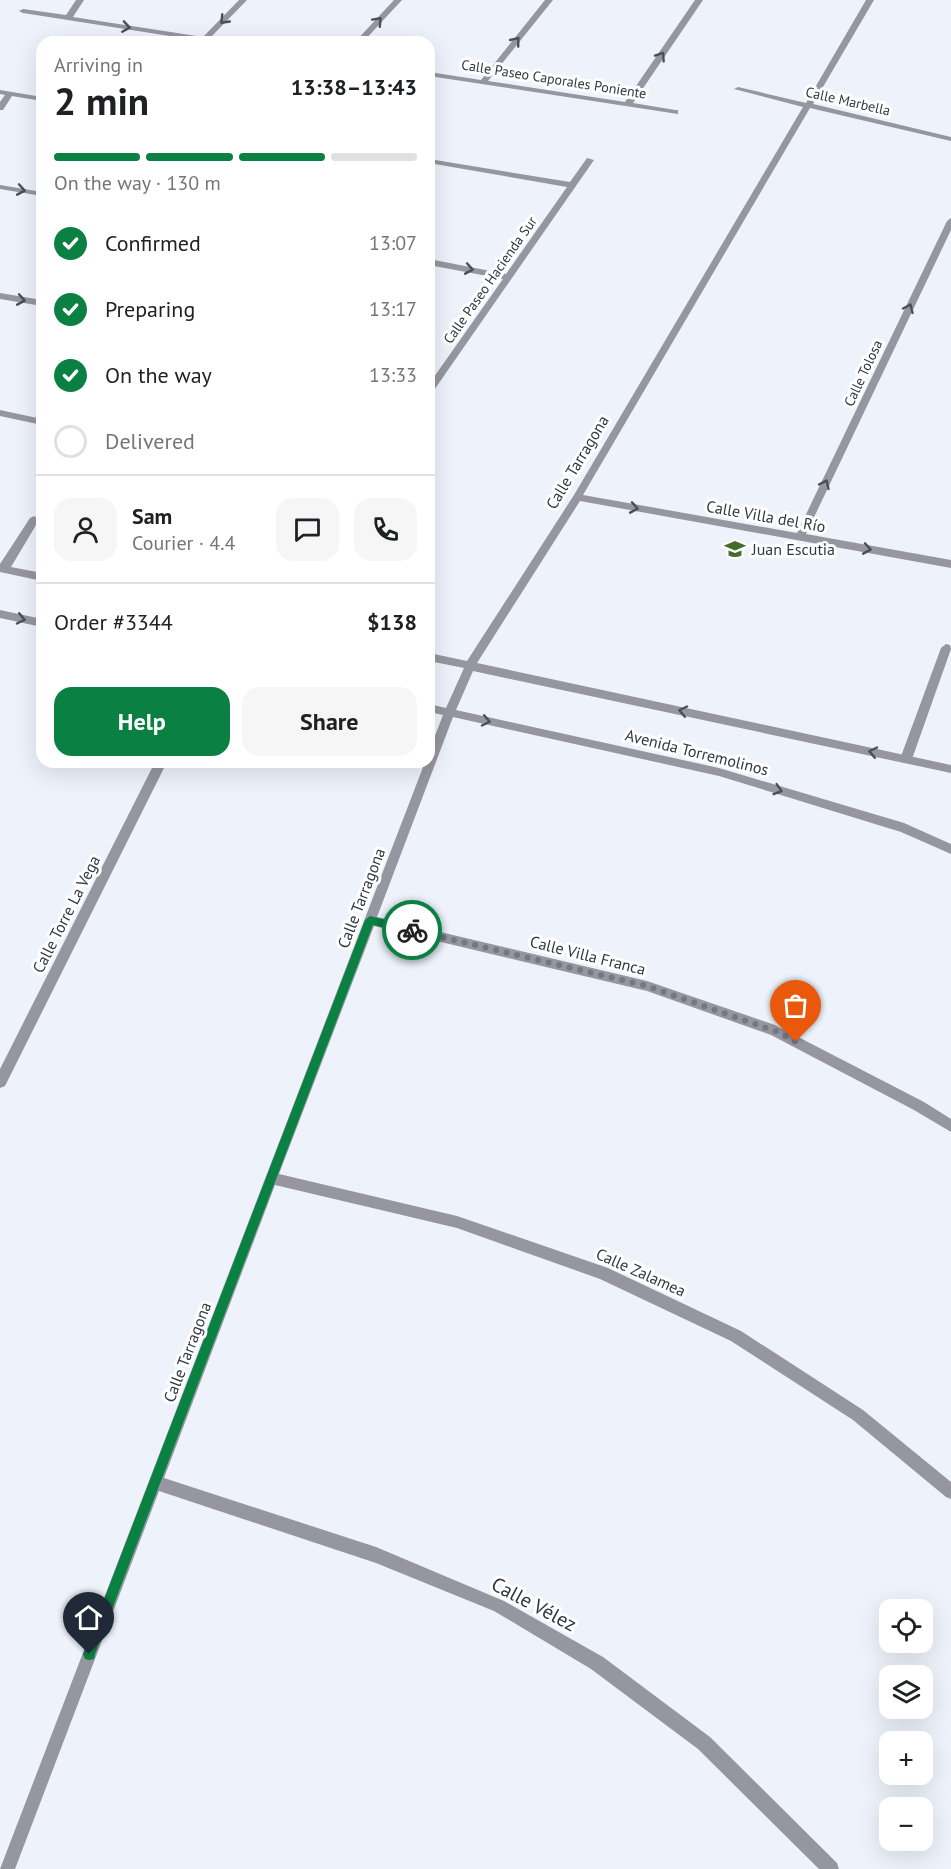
<!DOCTYPE html>
<meta charset="utf-8">
<style>
body{margin:0;font-family:"PT Sans",sans-serif;background:#f6f6f6;color:#202124;height:100vh;display:flex;flex-direction:column;font-size:22px;white-space:nowrap}
*{box-sizing:border-box;margin:0}
p{font-size:20px;color:#757577}
.icon{flex:none;width:33px;height:33px;fill:none;stroke:currentColor;stroke-width:2;stroke-linecap:round;stroke-linejoin:round}
.map{position:relative;flex:1;overflow:hidden}
.panel{position:absolute;left:36px;top:36px;width:399px;height:732px;display:flex;flex-direction:column;background:#fff;border-radius:18px;box-shadow:0 6px 24px #0002}
.panel>*{flex:none}
.controls{position:absolute;left:879px;top:1599px;display:grid;gap:12px}
.controls a{display:grid;place-items:center;width:54px;height:54px;border-radius:12px;background:#fff;box-shadow:0 6px 24px #0002;font-size:30px}
.pin{position:absolute;display:grid;place-items:center;width:51px;height:51px;color:#fff;margin:-62px -26px;border-radius:50% 50% 50% 0;rotate:-45deg;box-shadow:0 0 6px #0007}
.pin .icon{rotate:45deg}
.courier{position:absolute;display:grid;place-items:center;width:60px;height:60px;margin:-30px;border:4px solid #0b8043;border-radius:50%;background:#fff;color:#222;box-shadow:0 2px 8px #0007}
.head em{font-style:normal;font-weight:800}
.head div{display:flex;flex-direction:column-reverse}
.head{display:flex;align-items:center;justify-content:space-between;height:102px;padding:0 18px}
h1{font-size:39px;font-weight:800;line-height:45px}
.bar{display:grid;grid-template-columns:repeat(4,1fr);gap:9px 6px;align-content:center;height:72px;padding:0 18px}
.bar i{height:8px;border-radius:4px;background:#e0e0e0}
.bar .selected{background:#0b8043}
.bar p{grid-column:span 4}
.line{display:flex;align-items:center;gap:15px;padding:0 18px;border-top:2px solid #e0e0e0}
.line div{flex:1}
.round{display:grid;place-items:center;flex:none;width:63px;height:63px;border-radius:18px;background:#f6f6f6}
ol{padding:0 18px;list-style:none}
li{display:flex;align-items:center;gap:18px;height:66px}
li p{margin-inline-start:auto}
li .icon{padding:6px;border-radius:50%;background:#0b8043;color:#fff;stroke-width:4}
li:last-child{color:#757577}
li i{width:33px;height:33px;border:3px solid #e0e0e0;border-radius:50%}
.cta{display:flex;gap:12px;margin-top:auto;padding:12px 18px}
.cta a{flex:1;height:69px;border-radius:18px;background:#0b8043;color:#fff;font-size:24px;font-weight:800;line-height:69px;text-align:center}
.cta a+a{background:#f6f6f6;color:#202124}
.map>svg:first-child{display:block}
</style>
<div class="map">
<svg width="951" height="1869" viewBox="0 0 951 1869">
<rect width="100%" height="100%" fill="#edf2fb"/>
<g fill="none" stroke-linecap="round" stroke-linejoin="round">
<!-- service -->
<path fill="#9696a0" fill-rule="evenodd" d="M946,644L950,645L951,649L912,759L906,763L902,762L900,759L941,648Z"/>
<!-- minor -->
<path fill="#9696a0" fill-rule="evenodd" d="M76,0H84L73,17L203,37L239,0H247L210,38L226,42H208L23,13L19,11L23,9L66,15Z
M394,0H402L363,42H355Z
M545,0H553L488,81L625,102L695,0H703L633,103L675,110H678V114L429,76V72L481,80Z
M866,0H874L813,104L951,137V141L810,108L583,495L797,533L947,221L951,218V230L806,534L951,560V568L580,501L477,663L951,765V773L473,671L456,710L719,768L904,823L951,844V854L901,832L719,776L453,717L377,917L647,981L775,1025L924,1102L951,1119V1132L914,1110L771,1035L647,991L374,926L279,1174L457,1216L608,1268L741,1331L863,1410L951,1482V1499L946,1497L853,1420L731,1341L600,1279L457,1228L275,1185L164,1478L376,1547L504,1601L603,1657L710,1737L837,1863L839,1869H819L698,1749L591,1669L494,1611L376,1563L159,1491L15,1869H0L425,762H429V751L443,715L429,712V704L446,708L464,668L429,661V653L467,661L574,495L803,107L734,89L738,87L806,103Z
M0,90L42,97V101L12,96L3,110H0V102L5,95L0,94Z
M587,158L594,160L432,393L429,394V384L503,279L429,265V259L506,274L567,187L429,163V159L570,182Z
M0,185L42,192V196L0,189Z
M0,293L42,300V306L0,299Z
M0,410L42,419V425L0,416Z
M34,516L39,520L11,567L42,573V581L0,572V564L30,518Z
M0,610L42,619V627L0,618Z
M155,762H167L5,1086L0,1088V1069Z"/>
</g>
<!-- one-way arrows -->
<defs><path id="oneway-chevron" d="M-2-3.5L2.5 0L-2 3.5" fill="none" stroke-width="1.6" stroke-linecap="round" stroke-linejoin="round" transform="scale(1.5)"/></defs>
<g stroke="#4b4f58">
<use href="#oneway-chevron" transform="translate(224 20) rotate(134)"/>
<use href="#oneway-chevron" transform="translate(378 21) rotate(-47)"/>
<use href="#oneway-chevron" transform="translate(126 27) rotate(9)"/>
<use href="#oneway-chevron" transform="translate(516 41) rotate(-51)"/>
<use href="#oneway-chevron" transform="translate(661 56) rotate(-56)"/>
<use href="#oneway-chevron" transform="translate(21 190) rotate(10)"/>
<use href="#oneway-chevron" transform="translate(469 269) rotate(10)"/>
<use href="#oneway-chevron" transform="translate(21 300) rotate(10)"/>
<use href="#oneway-chevron" transform="translate(909 308) rotate(-65)"/>
<use href="#oneway-chevron" transform="translate(825 484) rotate(-65)"/>
<use href="#oneway-chevron" transform="translate(634 508) rotate(10)"/>
<use href="#oneway-chevron" transform="translate(867 549) rotate(10)"/>
<use href="#oneway-chevron" transform="translate(21 619) rotate(12)"/>
<use href="#oneway-chevron" transform="translate(683 711) rotate(-168)"/>
<use href="#oneway-chevron" transform="translate(486 721) rotate(12)"/>
<use href="#oneway-chevron" transform="translate(873 752) rotate(-168)"/>
<use href="#oneway-chevron" transform="translate(778 790) rotate(17)"/>
</g>
<!-- route -->
<path fill="#0b8043" d="M370,916L412,926L417,930L412,934L373,925L95,1654L94,1659L89,1660L85,1659L83,1654L365,920Z"/>
<g fill="none" stroke-linecap="round" stroke-linejoin="round">
<!-- done -->
<path stroke="#737881" stroke-width="6" stroke-dasharray="0 10.8" d="M412,930L647,986L775,1031L796,1042"/>
</g>
<!-- icons -->
<defs>
<g id="school-bare" transform="scale(1.62)"><path d="M0-5L7-2L0 1L-7-2ZM-4 1L0 2.5L4 1V4Q0 6-4 4Z" fill="#456d29" stroke="#fff" stroke-width="2.5" paint-order="stroke"/></g>
</defs>
<g fill-rule="evenodd">
<use href="#school-bare" x="735" y="549"/>
</g>
<g text-anchor="middle" stroke-width="6" stroke-linejoin="round" paint-order="stroke">
<!-- far-street labels -->
<g font-size="14" fill="#323740" stroke="#fff">
<text transform="translate(554 79) rotate(9)" y="5">Calle Paseo Caporales Poniente</text>
<text transform="translate(848 101) rotate(13)" y="5">Calle Marbella</text>
<text transform="translate(490 280) rotate(-55)" y="5">Calle Paseo Hacienda Sur</text>
<text transform="translate(863 373) rotate(-65)" y="5">Calle Tolosa</text>
</g>
<!-- street labels -->
<g font-size="16" fill="#323740" stroke="#fff">
<text transform="translate(577 462) rotate(-59)" y="6">Calle Tarragona</text>
<text transform="translate(766 516) rotate(10)" y="6">Calle Villa del Río</text>
<text transform="translate(697 752) rotate(14)" y="6">Avenida Torremolinos</text>
<text transform="translate(361 898) rotate(-69)" y="6">Calle Tarragona</text>
<text transform="translate(66 914) rotate(-63)" y="6">Calle Torre La Vega</text>
<text transform="translate(588 955) rotate(14)" y="6">Calle Villa Franca</text>
<text transform="translate(641 1272) rotate(24)" y="6">Calle Zalamea</text>
<text transform="translate(187 1352) rotate(-69)" y="6">Calle Tarragona</text>
</g>
<!-- poi labels -->
<g font-size="16" fill="#323740" stroke="#fff" text-anchor="start">
<text x="752" y="555">Juan Escutia</text>
</g>
<!-- near-street labels -->
<g font-size="20" fill="#323740" stroke="#fff">
<text transform="translate(534 1604) rotate(28)" y="7">Calle Vélez</text>
</g>
</g>
</svg>
<div class="controls">
<a><svg class="icon" aria-label="locate" viewBox="0 0 24 24"><circle cx="12" cy="12" r="6"/><path d="M12 2v4M12 18v4M2 12h4M18 12h4"/></svg></a>
<a><svg class="icon" aria-label="layers" viewBox="0 0 24 24"><path d="M12 4l9 5-9 5-9-5zM3 14l9 5 9-5"/></svg></a>
<a>+</a>
<a>−</a>
</div>
<div class="pin" style="left:796px;top:1042px;background:#ea580c"><svg class="icon" aria-label="bag" viewBox="0 0 24 24"><path d="M5 8h14l-1 12H6zM9 8a3 3 0 0 1 6 0"/></svg></div>
<div class="pin" style="left:89px;top:1654px;background:#1f2937"><svg class="icon" aria-label="home" viewBox="0 0 24 24"><path d="M3 11l9-7 9 7M6 9v11h12V9"/></svg></div>
<div class="courier" style="left:412px;top:930px"><svg class="icon" aria-label="bike" viewBox="0 0 24 24"><circle cx="6" cy="16" r="4"/><circle cx="18" cy="16" r="4"/><path d="M6 16l4-8h5l3 8M10 8l3 8H6M13 5h3"/></svg></div>
<section class="panel">
<div class="head"><div><h1>2 min</h1><p>Arriving in</p></div><em>13:38–13:43</em></div>
<div class="bar"><i class="selected"></i><i class="selected"></i><i class="selected"></i><i></i><p>On the way · 130 m</p></div>
<ol>
<li><svg class="icon" aria-label="check" viewBox="0 0 24 24"><path d="M5 12l5 5 9-10"/></svg>Confirmed<p>13:07</p></li>
<li><svg class="icon" aria-label="check" viewBox="0 0 24 24"><path d="M5 12l5 5 9-10"/></svg>Preparing<p>13:17</p></li>
<li><svg class="icon" aria-label="check" viewBox="0 0 24 24"><path d="M5 12l5 5 9-10"/></svg>On the way<p>13:33</p></li>
<li><i></i>Delivered</li>
</ol>
<div class="line" style="height:108px"><a class="round"><svg class="icon" aria-label="person" viewBox="0 0 24 24"><circle cx="12" cy="8" r="4"/><path d="M4 21q1-7 8-7t8 7"/></svg></a><div><b>Sam</b><p>Courier · 4.4</p></div><a class="round"><svg class="icon" aria-label="chat" viewBox="0 0 24 24"><path d="M4 5h16v11H9l-5 4z"/></svg></a><a class="round"><svg class="icon" aria-label="phone" viewBox="0 0 24 24"><path d="M5 4h4l2 5-3 2q2 4 5 5l2-3 5 2v4C11 20 4 13 5 4z"/></svg></a></div>
<div class="line" style="height:78px"><div>Order #3344</div><b>$138</b></div>
<div class="cta"><a>Help</a><a>Share</a></div>
</section>
</div>
